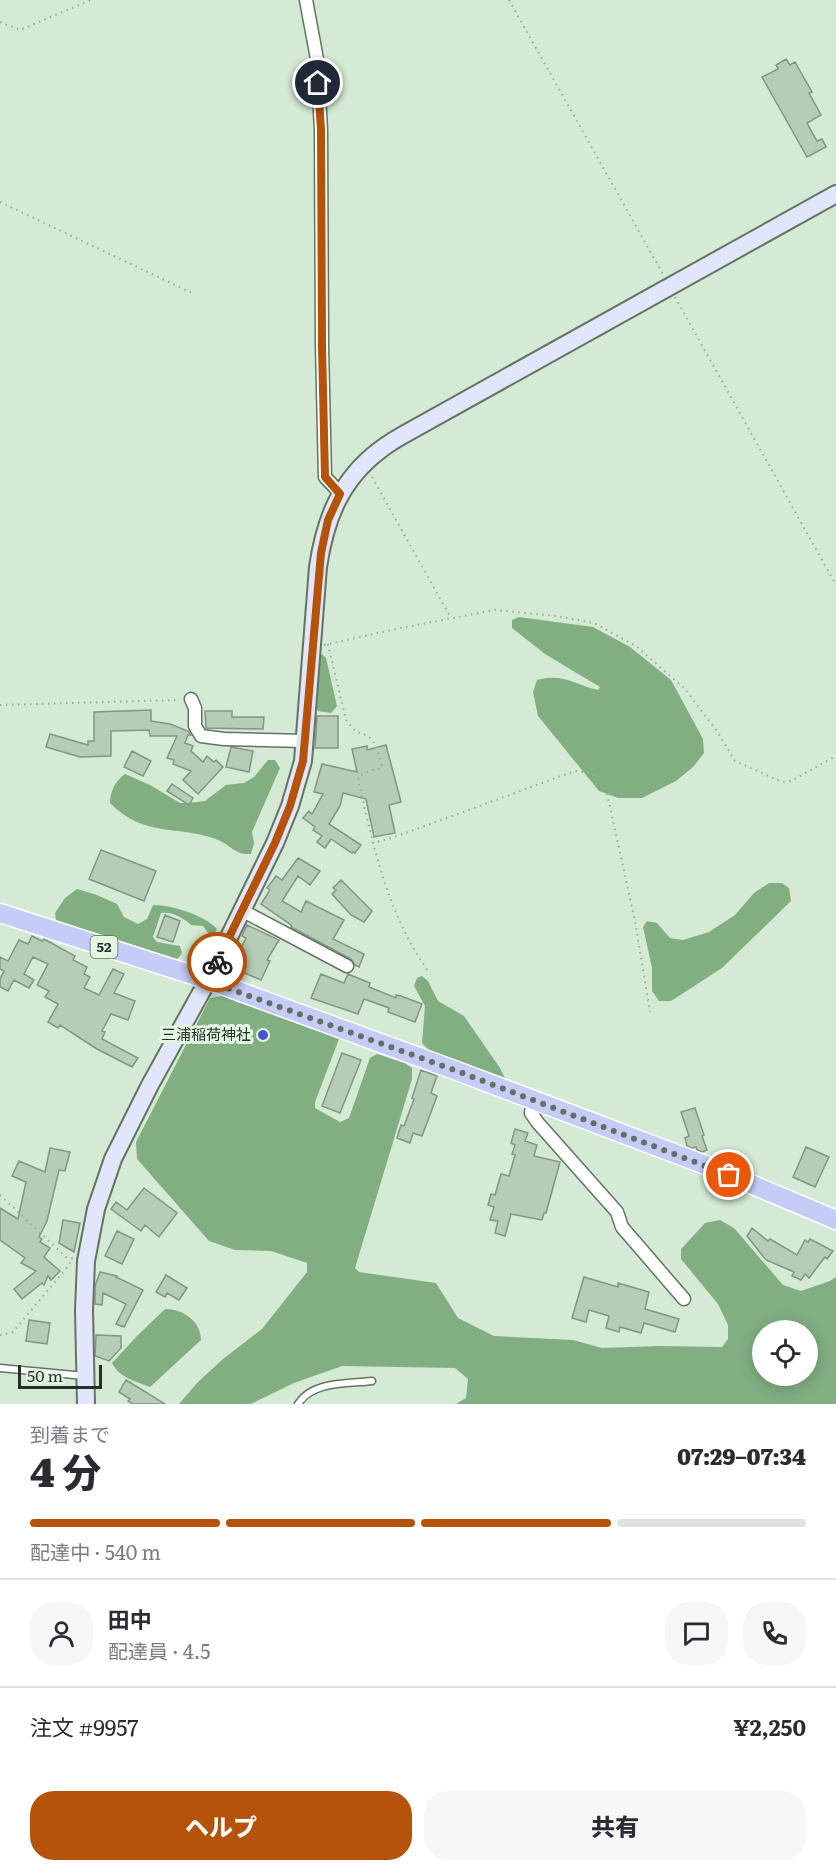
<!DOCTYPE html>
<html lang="ja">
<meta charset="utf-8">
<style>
body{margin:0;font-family:Literata,"Noto Sans JP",serif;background:#f7f7f7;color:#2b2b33;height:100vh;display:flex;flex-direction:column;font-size:22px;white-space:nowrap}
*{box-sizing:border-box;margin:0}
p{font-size:20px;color:#7c7c81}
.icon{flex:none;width:33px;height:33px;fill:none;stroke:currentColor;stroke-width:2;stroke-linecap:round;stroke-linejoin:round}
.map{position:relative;height:1404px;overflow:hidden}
.side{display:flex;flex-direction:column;background:#fff;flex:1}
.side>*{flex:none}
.controls{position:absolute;left:752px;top:1320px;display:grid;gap:12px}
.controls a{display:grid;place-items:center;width:66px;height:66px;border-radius:50%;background:#fff;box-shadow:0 3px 15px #0003;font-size:30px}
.scale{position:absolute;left:18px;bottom:15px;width:84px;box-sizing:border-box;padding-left:6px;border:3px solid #272f27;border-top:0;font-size:16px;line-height:21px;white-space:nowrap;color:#272f27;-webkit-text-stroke:4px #e2f8e2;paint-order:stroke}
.pin{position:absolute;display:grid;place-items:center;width:51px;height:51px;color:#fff;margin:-26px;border:3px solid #fff;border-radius:50%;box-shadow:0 2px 6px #0007}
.courier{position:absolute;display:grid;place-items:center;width:60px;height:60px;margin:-30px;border:4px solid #b45309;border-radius:50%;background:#fff;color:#222;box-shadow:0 2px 8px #0007}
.overview em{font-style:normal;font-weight:800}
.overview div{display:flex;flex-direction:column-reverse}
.overview{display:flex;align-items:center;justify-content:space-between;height:102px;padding:0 30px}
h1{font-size:39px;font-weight:800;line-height:45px}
.bar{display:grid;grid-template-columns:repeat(4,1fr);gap:9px 6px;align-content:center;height:72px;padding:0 30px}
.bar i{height:8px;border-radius:4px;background:#e1e1e2}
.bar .selected{background:#b45309}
.bar p{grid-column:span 4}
.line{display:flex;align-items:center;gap:15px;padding:0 30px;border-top:2px solid #e1e1e2}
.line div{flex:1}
.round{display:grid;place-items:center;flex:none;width:63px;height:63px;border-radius:24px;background:#f7f7f7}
.cta{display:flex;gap:12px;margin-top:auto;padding:12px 30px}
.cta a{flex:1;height:69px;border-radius:24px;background:#b45309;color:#fff;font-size:24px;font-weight:800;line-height:69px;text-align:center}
.cta a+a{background:#f7f7f7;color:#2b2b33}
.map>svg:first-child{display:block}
</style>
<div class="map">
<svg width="836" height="1404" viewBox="0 0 836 1404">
<rect width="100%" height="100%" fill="#d4ead5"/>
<!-- forest -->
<path fill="#81af82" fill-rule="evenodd" d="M519,617L593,627L630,647L671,680L703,739L704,753L693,767L676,781L642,798H618L599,791L538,716L533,692L537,680C564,673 574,685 598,690L600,687L545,654L512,628V620Z
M322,654L326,658L337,706L331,713L318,711L314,701L319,658Z
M268,760H275L280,768L252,832L254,843L251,854C235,855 232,846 218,840C177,824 146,839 110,803C110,792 115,781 125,774L150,785L180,803H188L205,801L226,785L244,783L254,777Z
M769,883H782L789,888L791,901L722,968L671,1001H659L652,991V968L643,927L647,921L657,923L670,938L683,940L709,932L735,915L754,893Z
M77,889L97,895L117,904L124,917L138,924L147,919L153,905C169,904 207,916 217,929L214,934H209L203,926L191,925C184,918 171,911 161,913L153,937L157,942L180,946L182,953L176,961H167L56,920L55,913L65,898Z
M422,976L428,981L438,1001L464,1016L500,1068L506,1080L434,1055L422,1043L425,1006L414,986L417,978Z
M223,996L333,1035L339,1039L315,1102V1108L340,1122L349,1118L370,1058L377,1054L405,1063L412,1068V1079L355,1268L359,1272L436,1283L458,1318L494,1336L573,1340L602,1348L659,1346L722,1347L728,1339V1325L718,1304L681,1259V1249L705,1223L720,1220L734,1228L783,1285L801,1291L830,1281L836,1277V1404H456L466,1398L468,1379L455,1368L342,1366L294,1383L251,1404H179L198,1382L223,1359L262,1329L307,1272V1263L271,1251L235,1250L209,1241L137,1159L136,1142L210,998ZM762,1330H807V1376H762Z
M165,1309C183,1309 201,1321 201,1340L150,1387C137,1382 118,1377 112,1363L137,1336Z"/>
<!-- building -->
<path fill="#b7ccb7" stroke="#829682" stroke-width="1.5" d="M786,59L790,65L795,62L812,92L809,93L821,115L807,123L817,141L822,139L826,147L807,157L762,77L778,69L776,65Z
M151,710V721L170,724L188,731L191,735H188L185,743L193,746L191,751L203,762L207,756L214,762L216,760L223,767L198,794L183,780L191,771L173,764L174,760L167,758L177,736H150L149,730L111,731V756L80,757L46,747L50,734L88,745V741H94V712Z
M205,711H232V717H264L263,729L206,728Z
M317,716H338V748H315Z
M386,745L401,802L389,805L395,833L374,837L366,799L343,793L340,806L329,824L361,845L355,853L353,852L352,853L331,839L325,848L317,842L322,836L313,830L315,827L303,818L309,811L312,814L323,794L314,792L322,764L357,772L352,749L367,746V750Z
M231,747L253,751L249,772L226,767Z
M132,751L151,761L143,776L124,767Z
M172,784L193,798L189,805L167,791Z
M101,850L156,871L144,901L89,879Z
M298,858L320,871L310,885L298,876L282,901L301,912L306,901L344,920L333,939L364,954L359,967L355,965L351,959L291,927V925L261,904L270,890L267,888L276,876L282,880Z
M341,880L372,911L364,922L351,915L332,894L336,890L333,888Z
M165,915L180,921L173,942L157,937Z
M247,925L279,940L267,960L270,961L261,980L231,967L246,938L242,936Z
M32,936L42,941L44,939L75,956L73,960L87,967L84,974L90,977L84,988L99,995L113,969L124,974L114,993L135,1001L128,1020L111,1014L102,1031L105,1032L102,1039L138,1058L132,1067L97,1049L60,1025L58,1028L48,1022L58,1004L45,997L49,991L37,985L48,964L33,957L24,974L34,980L29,988L14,980L8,991L0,987V979L4,971L0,969V957L8,961L19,940L28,944Z
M321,974L344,983L348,974L370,983L369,987L396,998V995L401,996L422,1004L415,1022L388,1012L389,1008L364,999L358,1014L311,998Z
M342,1053L361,1060L340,1113L322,1106Z
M421,1070L437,1076L431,1093L437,1096L422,1136L413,1133L410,1143L397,1138L401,1125L404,1126L414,1099L412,1098Z
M695,1108L704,1135L702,1136L707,1150L702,1152L697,1150L696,1147L692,1148L687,1146L685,1138L689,1136L681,1112Z
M515,1129L528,1133L525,1141L537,1145L534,1156L560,1162L546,1213H544L542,1220L511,1214L505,1236L495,1233L498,1221L490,1220L494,1207L488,1205L491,1194L495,1195L501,1174L509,1176L515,1155L512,1154L515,1145L511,1143Z
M806,1147L829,1157L815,1187L793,1177Z
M50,1148L70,1152L65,1171L59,1170L47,1221L39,1237L42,1239L40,1242L50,1248L44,1257L60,1271L51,1280L48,1276L44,1285L42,1283L22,1299L14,1289L36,1271L21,1263L25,1258L0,1240V1208L18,1219L26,1182L12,1176L19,1161L45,1172Z
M144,1188L177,1213L159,1237L145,1225L141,1231L111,1209L116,1202L127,1210Z
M63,1220L80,1223L74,1252L59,1243Z
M752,1228L768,1241L770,1239L797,1255L805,1240L808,1242L810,1239L833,1251L827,1259L825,1257L809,1278L805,1274L801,1280L792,1276L794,1272L766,1260L747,1236Z
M117,1231L134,1239L122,1264L105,1256Z
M100,1272L117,1276L116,1277L143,1290L124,1327L116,1324L126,1304L103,1293L102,1305L95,1304V1286Z
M166,1275L187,1288L179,1300L167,1293L165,1297L156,1292Z
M584,1277L618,1287V1283L649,1292L645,1309L679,1319L675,1332L644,1323L641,1333L620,1327L619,1332L606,1328L609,1316L589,1310L586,1322L572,1318Z
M29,1320L50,1323L47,1344L26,1341Z
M96,1335L121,1336V1348L109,1361L95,1356Z
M126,1380L165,1404H133L128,1401L130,1399L119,1392Z"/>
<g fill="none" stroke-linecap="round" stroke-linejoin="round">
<!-- lane casing -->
<g stroke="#627562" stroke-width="9">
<path id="lane" d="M0,1368L85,1376
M298,1404C312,1381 347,1384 372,1381"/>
</g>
<!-- street casing -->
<g stroke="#627562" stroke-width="15">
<path id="street" d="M306,0L317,59L321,130L322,346L325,477L341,494
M191,699L195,708V726L201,736L224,739L305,741
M243,911L347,966
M533,1099L531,1113L538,1123L617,1212L622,1227L684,1299"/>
</g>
<!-- secondary casing -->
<g stroke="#627562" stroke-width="20">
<path id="secondary" d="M86,1404L84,1310L86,1261L96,1209L113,1159L150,1085L208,980L275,843L290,806L303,761L318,567C325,520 340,480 380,450C390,442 401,436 412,430L836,194"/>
</g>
<!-- primary casing -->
<g stroke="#fff" stroke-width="21">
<path id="primary" d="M0,913L208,980L457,1071L708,1166L836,1220"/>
</g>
<!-- path -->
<path stroke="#9bac9c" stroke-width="2" stroke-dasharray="1.5 4.5" stroke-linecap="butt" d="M509,0L664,276
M0,22L20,30L91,0
M0,202L192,293
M675,297L836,585
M372,477L451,618
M328,644L346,720L356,732C377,736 376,748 382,766L380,769L372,770L359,776L358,780C374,848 387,913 428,971
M324,645L396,629L495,610L556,616L594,623L636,646L684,688L717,731L735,761L782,782L791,781L836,756
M0,705L179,700
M372,843L392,838L575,771L591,773L606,789L635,921L650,1012
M266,1028L271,1017
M0,1195L66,1257L74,1259
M0,1335L13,1332L69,1265L72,1259"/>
<!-- lane -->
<use href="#lane" stroke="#fff" stroke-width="6"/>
<!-- street -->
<use href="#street" stroke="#fff" stroke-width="12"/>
<!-- secondary -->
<use href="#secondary" stroke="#e2e6fa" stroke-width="16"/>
<!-- primary -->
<use href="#primary" stroke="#c5ccf5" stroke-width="18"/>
</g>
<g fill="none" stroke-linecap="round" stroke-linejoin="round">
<!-- done -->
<path stroke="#647064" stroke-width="6" stroke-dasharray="0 10.8" d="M217,962L208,981L457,1071L729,1175"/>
<!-- route -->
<path stroke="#b45309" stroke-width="8" d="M217,962L275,843L290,806L303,761L321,553L328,520L340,494L325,477L322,346L321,130L318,83"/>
</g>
<!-- markers -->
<circle fill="#4c52c8" stroke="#e2f8e2" stroke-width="2" cx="263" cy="1035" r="6"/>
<g text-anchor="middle" stroke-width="6" stroke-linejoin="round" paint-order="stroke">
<!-- shield labels -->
<rect fill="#e2f8e2" stroke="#5f6b5f" stroke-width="1.5" x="90.5" y="936" width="27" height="22" rx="4.5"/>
<g font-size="14" font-weight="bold" fill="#272f27">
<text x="104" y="952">52</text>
</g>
<!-- poi labels -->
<g font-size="15" fill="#272f27" stroke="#e2f8e2" text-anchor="end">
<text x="251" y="1040">三浦稲荷神社</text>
</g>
</g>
</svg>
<div class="controls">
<a><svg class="icon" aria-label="locate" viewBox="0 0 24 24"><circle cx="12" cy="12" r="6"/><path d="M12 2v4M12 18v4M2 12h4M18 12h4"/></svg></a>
</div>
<div class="scale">50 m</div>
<div class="pin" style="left:729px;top:1175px;background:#ea580c"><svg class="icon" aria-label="bag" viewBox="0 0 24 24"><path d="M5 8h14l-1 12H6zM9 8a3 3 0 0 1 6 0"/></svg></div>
<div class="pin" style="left:318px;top:83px;background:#1f2937"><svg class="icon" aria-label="home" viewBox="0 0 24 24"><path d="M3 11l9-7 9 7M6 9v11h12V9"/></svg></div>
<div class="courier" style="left:217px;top:962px"><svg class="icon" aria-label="bike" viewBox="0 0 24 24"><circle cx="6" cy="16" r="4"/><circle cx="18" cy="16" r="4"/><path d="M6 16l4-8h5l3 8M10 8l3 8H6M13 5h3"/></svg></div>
</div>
<section class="side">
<div class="overview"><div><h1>4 分</h1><p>到着まで</p></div><em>07:29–07:34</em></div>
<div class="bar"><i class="selected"></i><i class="selected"></i><i class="selected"></i><i></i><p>配達中 · 540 m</p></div>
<div class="line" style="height:108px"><a class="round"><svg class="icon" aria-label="person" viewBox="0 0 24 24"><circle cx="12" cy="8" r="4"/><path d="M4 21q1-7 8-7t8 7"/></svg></a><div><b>田中</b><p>配達員 · 4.5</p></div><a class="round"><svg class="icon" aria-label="chat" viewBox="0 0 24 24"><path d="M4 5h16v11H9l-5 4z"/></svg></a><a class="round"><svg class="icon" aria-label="phone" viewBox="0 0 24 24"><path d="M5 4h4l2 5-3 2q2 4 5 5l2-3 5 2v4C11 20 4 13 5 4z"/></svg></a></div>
<div class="line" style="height:78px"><div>注文 #9957</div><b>¥2,250</b></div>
<div class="cta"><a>ヘルプ</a><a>共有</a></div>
</section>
